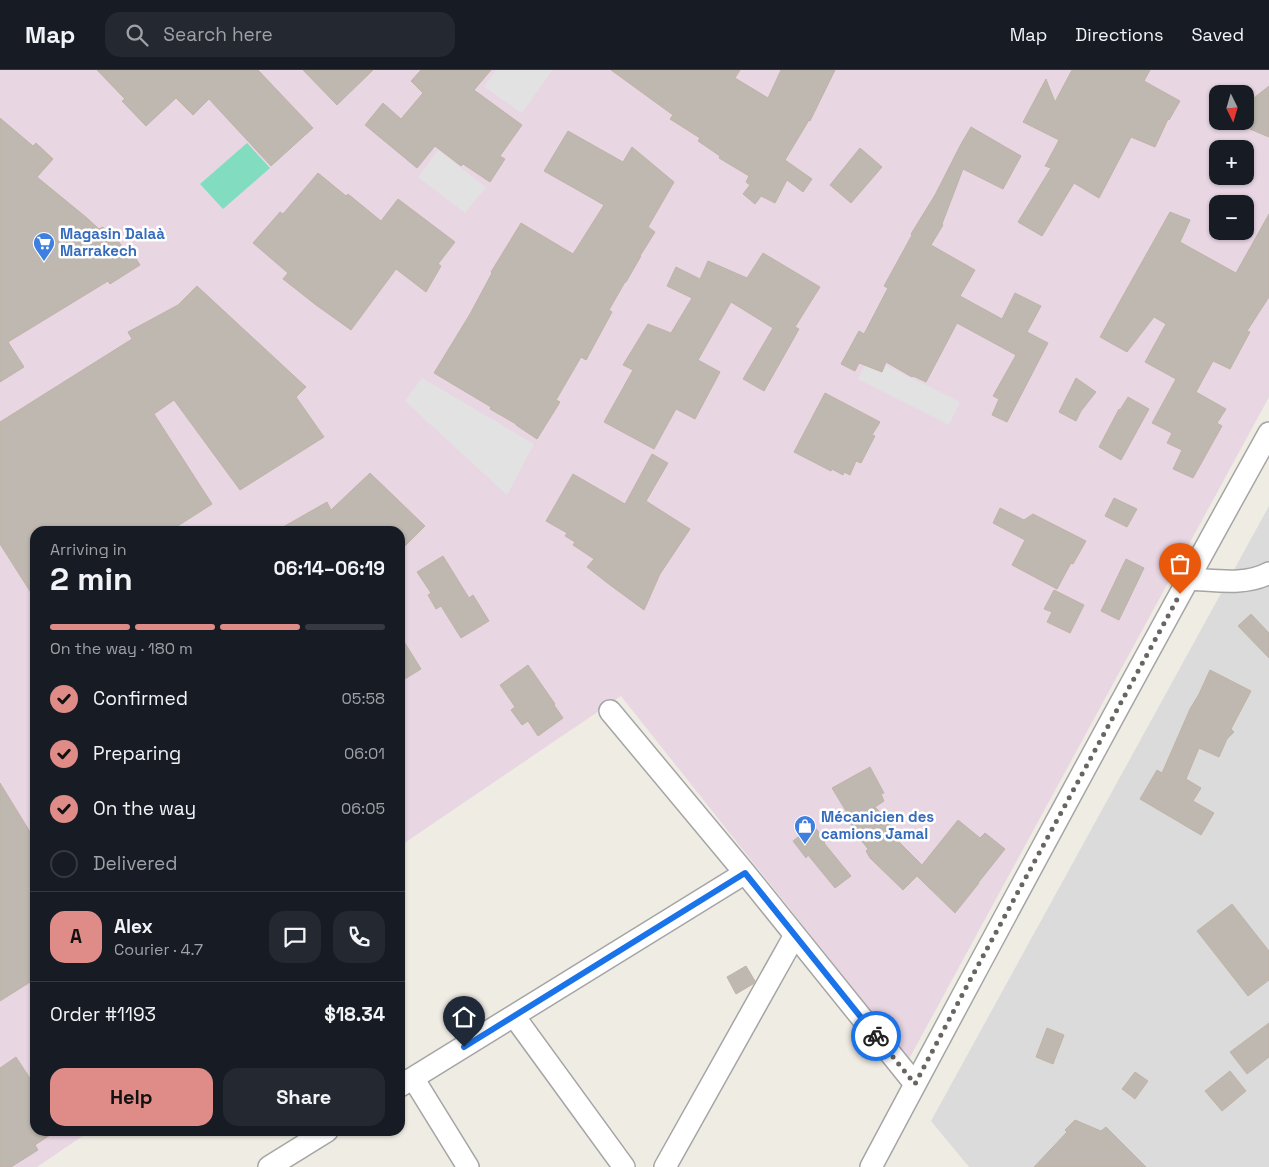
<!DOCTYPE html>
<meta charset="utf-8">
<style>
body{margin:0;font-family:"Space Grotesk",sans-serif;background:#242831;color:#f1f3f6;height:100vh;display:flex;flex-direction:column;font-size:19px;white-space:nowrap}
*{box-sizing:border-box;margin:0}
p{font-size:16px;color:#9ea1a6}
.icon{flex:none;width:28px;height:28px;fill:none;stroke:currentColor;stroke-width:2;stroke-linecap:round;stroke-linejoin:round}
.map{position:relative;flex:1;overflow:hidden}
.side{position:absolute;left:30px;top:456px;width:375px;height:610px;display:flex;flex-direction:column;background:#171b24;border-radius:15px;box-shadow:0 1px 4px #0004}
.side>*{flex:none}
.needle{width:32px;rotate:175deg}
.fabs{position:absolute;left:1209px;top:15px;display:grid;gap:10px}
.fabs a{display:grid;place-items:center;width:45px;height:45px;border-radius:10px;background:#171b24;box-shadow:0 1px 4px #0004;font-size:25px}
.pin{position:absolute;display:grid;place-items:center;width:42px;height:42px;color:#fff;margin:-51px -21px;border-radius:50% 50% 50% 0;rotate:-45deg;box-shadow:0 0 5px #0007}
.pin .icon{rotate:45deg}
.courier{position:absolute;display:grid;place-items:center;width:50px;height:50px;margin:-25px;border:4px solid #1a73e8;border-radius:50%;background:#fff;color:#222;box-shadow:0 1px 6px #0007}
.headline em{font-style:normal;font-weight:800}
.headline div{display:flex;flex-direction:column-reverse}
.headline{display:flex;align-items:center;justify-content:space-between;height:85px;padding:0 20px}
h1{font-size:32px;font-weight:800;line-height:38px}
.bar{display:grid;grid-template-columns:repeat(4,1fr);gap:8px 5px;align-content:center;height:60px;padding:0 20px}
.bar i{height:6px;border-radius:4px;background:#363941}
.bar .selected{background:#df8c88}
.bar p{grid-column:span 4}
.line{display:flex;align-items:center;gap:12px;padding:0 20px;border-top:1px solid #363941}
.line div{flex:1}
.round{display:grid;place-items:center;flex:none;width:52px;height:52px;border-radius:15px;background:#242831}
ol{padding:0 20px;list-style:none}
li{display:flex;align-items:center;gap:15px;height:55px}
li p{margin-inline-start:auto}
li .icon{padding:5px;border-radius:50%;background:#df8c88;color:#111;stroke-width:4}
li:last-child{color:#9ea1a6}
li i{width:28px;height:28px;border:2px solid #363941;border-radius:50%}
.button{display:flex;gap:10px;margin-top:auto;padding:10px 20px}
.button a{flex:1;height:58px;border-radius:15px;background:#df8c88;color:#111;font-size:20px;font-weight:800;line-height:58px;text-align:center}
.button a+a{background:#242831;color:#f1f3f6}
header{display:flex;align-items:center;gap:30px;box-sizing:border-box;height:70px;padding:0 25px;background:#171b24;border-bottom:1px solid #363941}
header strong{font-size:24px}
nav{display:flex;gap:28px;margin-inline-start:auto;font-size:18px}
.search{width:350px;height:45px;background:#242831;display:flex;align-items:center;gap:12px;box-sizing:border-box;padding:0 18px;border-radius:15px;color:#9ea1a6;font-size:19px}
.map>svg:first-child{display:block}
</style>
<header>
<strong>Map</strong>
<div class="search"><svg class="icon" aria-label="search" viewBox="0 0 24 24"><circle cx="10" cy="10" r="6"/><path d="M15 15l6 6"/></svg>Search here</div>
<nav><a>Map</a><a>Directions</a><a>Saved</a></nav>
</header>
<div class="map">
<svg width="1269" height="1097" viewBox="0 0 1269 1097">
<rect width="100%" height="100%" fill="#efece4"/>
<!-- residential -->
<path fill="#dcdbdb" d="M1269,436V1097H969L931,1051Z"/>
<!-- industrial -->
<path fill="#e8d6e3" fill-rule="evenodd" d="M0,0H1269V327L909,989L621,626L400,776V461H35V1061H90L37,1097H0ZM1218,24H1245V51H1218ZM1218,79H1245V106H1218ZM1218,134H1245V161H1218Z"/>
<!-- pitch -->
<path fill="#82ddc0" d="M247,73L270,98L223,139L200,114Z"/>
<!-- parking -->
<path fill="#e2e2e2" d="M496,0H551L552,1L522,43L484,17Z
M438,80L486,117L465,143L418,107Z
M869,287L960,332L949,355L858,309Z
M422,308L534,374L507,425L405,331Z"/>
<!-- building -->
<path fill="#bfb8b0" stroke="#c0b3a6" d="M97,0H258L313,58L271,96L209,29L193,45L176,28L146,56L122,31L125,29Z
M303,0H373L337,35Z
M421,0H491L474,20L522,55L500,86L505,89L490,112L463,94L461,96L435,76L417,98L365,55L383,33L401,49L423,23L411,11Z
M611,0H740L735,8L768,28L781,0H835L810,51L809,50L785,90L812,109L803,122L787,110L775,133L761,126L755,134L743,124L750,115L746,112L749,106L719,88L720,86L698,71L700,68L670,49L673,45Z
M1072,0H1150L1144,11L1180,31L1169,50L1168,49L1155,77L1131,67L1099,128L1074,113L1042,166L1018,152L1051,98L1045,96L1059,70L1023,52L1046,9L1055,32Z
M1269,16V67L1245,57V35Z
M0,48L33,76L36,73L53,89L37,107L87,148L99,159L103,157L112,170L116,167L125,182L130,179L140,195L110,214L108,211L8,272L24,297L0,312Z
M971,57L1021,86L1003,119L963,99L942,154L943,155L931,175L975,200L960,226L1002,249L1015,223L1041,236L1027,262L1048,273L1007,352L992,345L999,329L993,326L1016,285L957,253L926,312L913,306L912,307L886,292L882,302L859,293L855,301L841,294L859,261L864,264L888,218L884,216L912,165L911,164L935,125L961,74Z
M568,61L623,92L632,77L674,112L648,157L655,162L640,186H641L626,212H625L609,240L612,242L586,290L581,287L556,330L560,332L537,369L516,355V354L490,339L491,337L434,303L470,244L492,203L491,202L521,153L573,184L604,135L544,101Z
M860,78L882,97L851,133L830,115Z
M318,103L346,126L348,124L381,151L398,129L455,172L438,194L441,196L426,222L396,199L351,260L316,235L283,209L288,203L253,173L280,142L283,144Z
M1170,142L1190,150L1180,172L1236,203L1269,144V227L1247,261L1250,262L1230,299L1213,291L1196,322L1226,339L1217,353L1222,356L1193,408L1173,399L1182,380L1167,373L1172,363L1152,353L1176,309L1145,292L1166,254L1154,247L1127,282L1100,267Z
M763,183L820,217L795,257L799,259L764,321L743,309L773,258L731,232L698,290L720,302L695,349L676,339L654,379L604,352L633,300L623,295L648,254L671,263L692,228L667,216L676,197L700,209L708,191L747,208Z
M197,216L306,317L296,327L324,367L240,420L174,330L154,344L212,434L170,461H35V529L0,474V352L132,269L128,262L178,235Z
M1076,308L1096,322L1081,341L1076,351L1059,342Z
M825,323L880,352L872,365L875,366L861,393L856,391L850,405L844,402L843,405L832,399L831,401L794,382Z
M1128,327L1149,339L1121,390L1099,377L1119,339L1120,340Z
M652,384L668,393L646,431L690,459L660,504L644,540L610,515L587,497L594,489L573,475L575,472L565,466L567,463L546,451L573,404L625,434Z
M370,403L425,456L400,481V461H276L327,432L331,440Z
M1114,428L1137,439L1127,457L1105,446Z
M1000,438L1024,450L1033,444L1086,471L1073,494L1071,493L1057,519L1012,495L1025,470L993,453Z
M443,486L469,528L473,525L489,551L461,568L441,536L436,539L428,525L431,523L417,502Z
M1126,489L1144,498L1119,550L1101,541Z
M1054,520L1084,535L1070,563L1047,552L1052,542L1044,539Z
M1251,544L1269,563V588L1238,556Z
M400,565L421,599L400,612Z
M528,595L555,634L554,635L563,648L538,666L528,651L522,655L511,640L515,637L500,615Z
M1210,600L1251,621L1231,659L1234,662L1227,669L1219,687L1199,678L1186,709L1201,718L1193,731L1214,743L1201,765L1140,729L1157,700L1162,703L1190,639L1199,624Z
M870,697L884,723L881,724L884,731L875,737L901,765L896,769L922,795L958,750L980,768L985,763L1005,779L978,813H979L955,843L917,806L903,820L870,788L866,781L868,779L858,766L847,747L849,746L832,718Z
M0,713L35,770V909L0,931Z
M813,755L826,771L824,773L851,806L835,818L808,785L806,788L793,771Z
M1232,834L1269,881V910L1248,926L1197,861Z
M746,896L755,911L753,914L736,924L727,907Z
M1269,953V987L1247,1004L1230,982Z
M1047,958L1064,965L1053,994L1036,987Z
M16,987L35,1016V1061H56L35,1075L38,1080L11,1097H0V998Z
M1230,1001L1246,1021L1222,1041L1205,1021Z
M1135,1002L1148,1011L1135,1029L1122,1019Z
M1075,1050L1101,1061L1106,1057L1146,1097H1034L1067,1062L1065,1060Z"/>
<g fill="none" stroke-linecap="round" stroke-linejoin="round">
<!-- minor casing -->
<g stroke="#a5a5a5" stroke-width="24">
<path id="minor" d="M1188,509C1215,510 1245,516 1269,503
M610,641L745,803L915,1014
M514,946L624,1097
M413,1008L468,1097
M400,1016L745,803
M269,1097L327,1061
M665,1097L795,865
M871,1097C1002,851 1134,606 1269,363"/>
</g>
<!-- minor -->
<use href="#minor" stroke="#fff" stroke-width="21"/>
</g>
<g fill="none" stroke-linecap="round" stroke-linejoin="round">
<!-- done -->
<path stroke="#676663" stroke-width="5" stroke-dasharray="0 9" d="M876,966L915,1014L969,912L1180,524"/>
<!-- route -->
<path stroke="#1a73e8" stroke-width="6" d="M464,977L745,803L876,966"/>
</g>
<!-- icons -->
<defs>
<g id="supermarket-pin" transform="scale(1.125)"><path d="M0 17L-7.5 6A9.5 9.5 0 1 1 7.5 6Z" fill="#3f7fe0" stroke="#fff"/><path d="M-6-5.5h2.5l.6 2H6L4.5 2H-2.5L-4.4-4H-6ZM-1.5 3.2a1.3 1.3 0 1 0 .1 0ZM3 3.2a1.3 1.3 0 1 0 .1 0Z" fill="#fff"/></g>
<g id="shop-pin" transform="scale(1.125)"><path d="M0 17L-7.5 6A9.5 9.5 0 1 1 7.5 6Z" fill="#3f7fe0" stroke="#fff"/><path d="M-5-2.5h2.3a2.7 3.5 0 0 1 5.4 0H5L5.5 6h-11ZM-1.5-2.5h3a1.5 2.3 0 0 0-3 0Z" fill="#fff"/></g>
</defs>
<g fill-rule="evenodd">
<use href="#supermarket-pin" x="44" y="173"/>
<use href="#shop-pin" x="805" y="756"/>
</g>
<g text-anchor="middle" stroke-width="5" stroke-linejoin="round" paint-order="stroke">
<!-- shop labels -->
<g font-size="15" font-weight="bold" fill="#366cbe" stroke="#fff" text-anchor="start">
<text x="60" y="169">Magasin Dalaà<tspan x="60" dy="17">Marrakech</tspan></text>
<text x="821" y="752">Mécanicien des<tspan x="821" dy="17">camions Jamal</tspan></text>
</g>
</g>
</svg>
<div class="fabs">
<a><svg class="needle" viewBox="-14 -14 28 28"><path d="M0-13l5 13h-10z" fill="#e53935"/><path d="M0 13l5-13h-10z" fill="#9ea1a6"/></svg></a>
<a>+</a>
<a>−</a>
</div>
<div class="pin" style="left:1180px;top:524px;background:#ea580c"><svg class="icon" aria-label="bag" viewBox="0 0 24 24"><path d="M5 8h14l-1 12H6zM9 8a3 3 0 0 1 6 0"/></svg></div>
<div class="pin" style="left:464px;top:977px;background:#1f2937"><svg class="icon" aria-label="home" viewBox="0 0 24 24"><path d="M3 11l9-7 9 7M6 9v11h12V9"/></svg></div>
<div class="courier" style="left:876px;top:966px"><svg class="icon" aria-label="bike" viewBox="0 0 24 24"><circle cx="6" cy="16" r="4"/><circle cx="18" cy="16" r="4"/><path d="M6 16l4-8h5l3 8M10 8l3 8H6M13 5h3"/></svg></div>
<section class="side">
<div class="headline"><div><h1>2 min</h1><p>Arriving in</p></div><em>06:14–06:19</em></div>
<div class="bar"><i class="selected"></i><i class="selected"></i><i class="selected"></i><i></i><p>On the way · 180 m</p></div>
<ol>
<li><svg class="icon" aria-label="check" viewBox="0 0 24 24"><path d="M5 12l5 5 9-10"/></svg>Confirmed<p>05:58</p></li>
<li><svg class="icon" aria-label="check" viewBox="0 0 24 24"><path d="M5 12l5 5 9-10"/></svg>Preparing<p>06:01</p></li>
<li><svg class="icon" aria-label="check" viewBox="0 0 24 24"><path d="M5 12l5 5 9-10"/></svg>On the way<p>06:05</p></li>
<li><i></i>Delivered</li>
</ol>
<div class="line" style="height:90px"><b class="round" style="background:#df8c88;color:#111">A</b><div><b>Alex</b><p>Courier · 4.7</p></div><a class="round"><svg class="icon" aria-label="chat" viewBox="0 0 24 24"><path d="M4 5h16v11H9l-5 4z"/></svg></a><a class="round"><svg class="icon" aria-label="phone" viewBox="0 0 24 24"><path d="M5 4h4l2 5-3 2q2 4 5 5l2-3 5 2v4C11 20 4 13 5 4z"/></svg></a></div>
<div class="line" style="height:65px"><div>Order #1193</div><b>$18.34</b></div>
<div class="button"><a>Help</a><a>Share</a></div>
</section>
</div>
